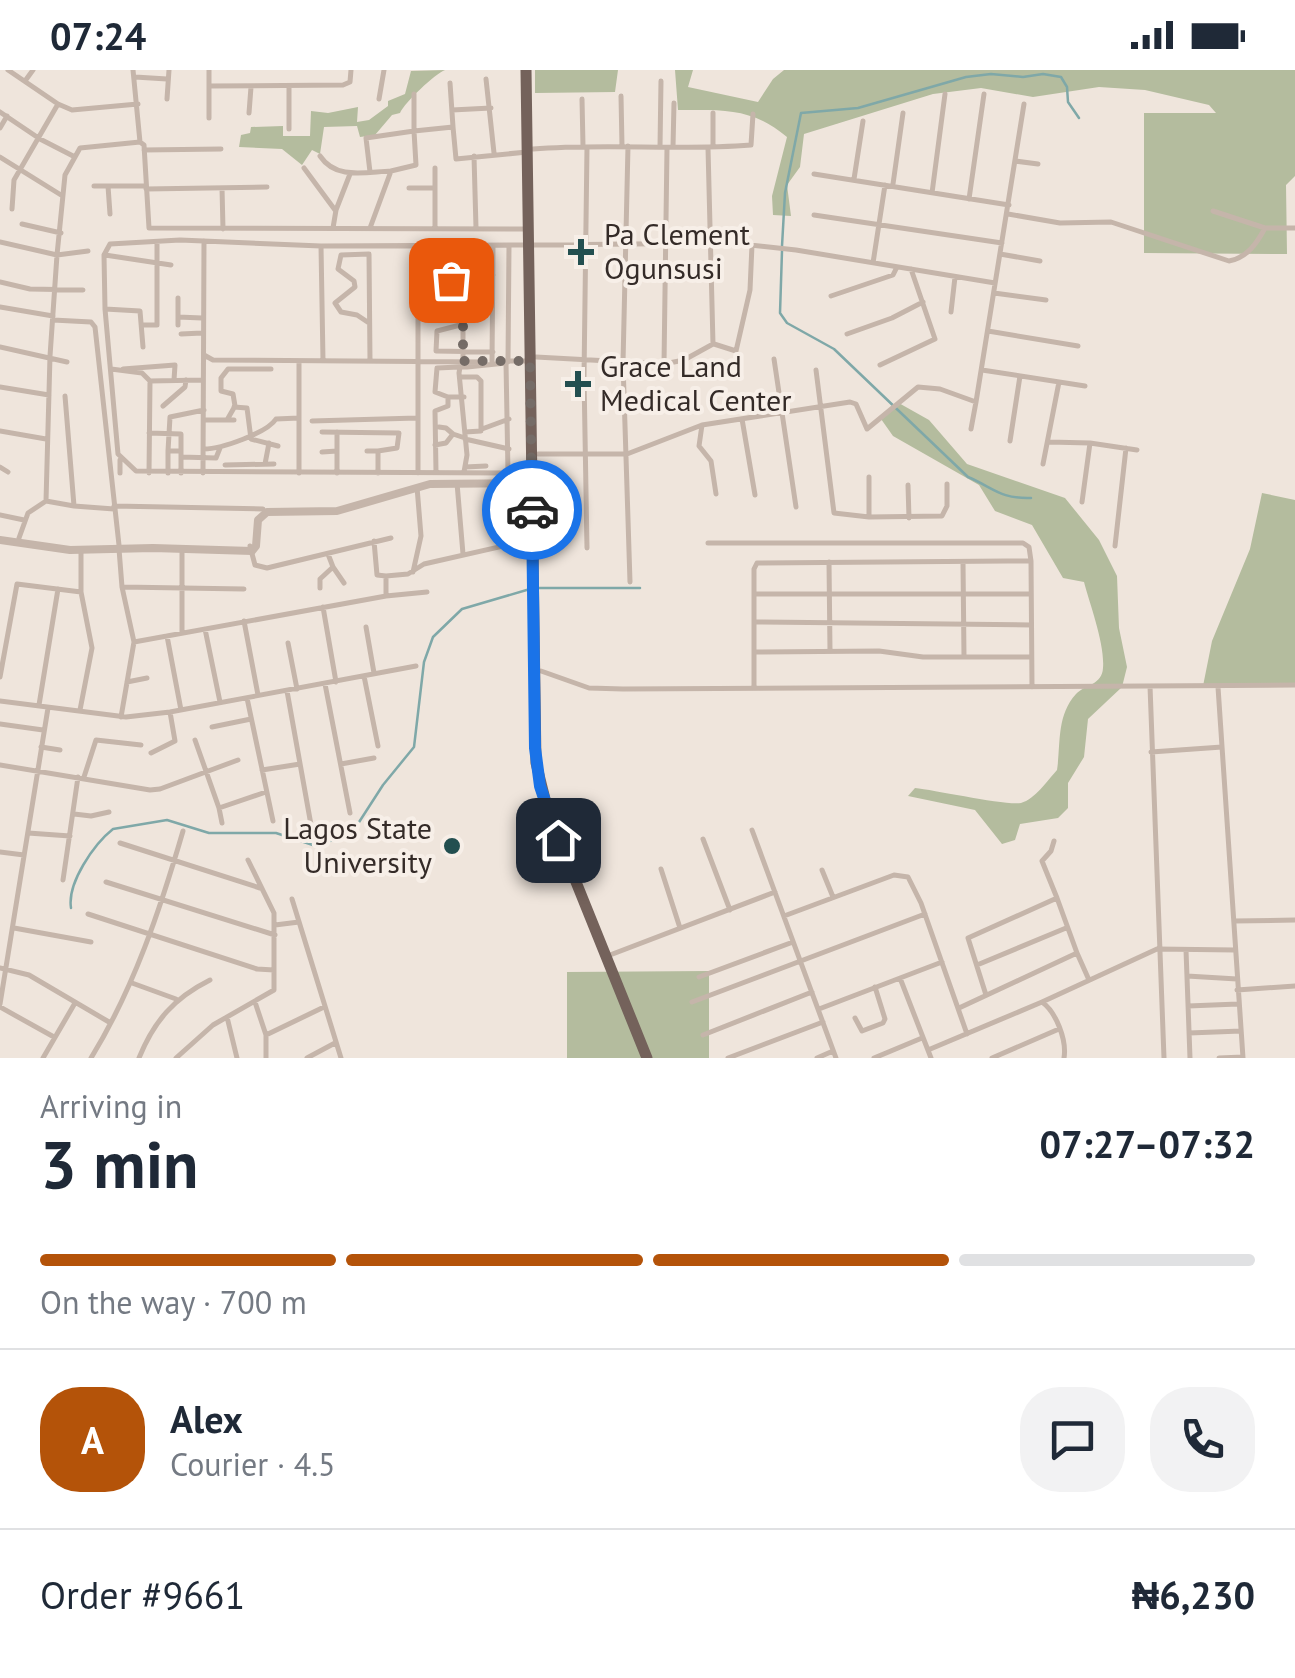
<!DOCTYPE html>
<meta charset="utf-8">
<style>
body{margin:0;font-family:"PT Sans",sans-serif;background:#f2f2f3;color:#1f2937;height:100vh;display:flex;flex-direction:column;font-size:38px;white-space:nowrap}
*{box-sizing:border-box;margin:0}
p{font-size:32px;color:#747a83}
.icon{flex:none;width:55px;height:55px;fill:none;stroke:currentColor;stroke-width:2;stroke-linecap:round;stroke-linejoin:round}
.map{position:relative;height:988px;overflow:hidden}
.drawer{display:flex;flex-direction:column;background:#fff;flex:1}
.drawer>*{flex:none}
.pin{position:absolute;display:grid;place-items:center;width:85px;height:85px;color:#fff;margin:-42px;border-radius:20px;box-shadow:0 5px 15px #0006}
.courier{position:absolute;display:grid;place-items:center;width:100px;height:100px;margin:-50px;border:8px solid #1a73e8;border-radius:50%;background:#fff;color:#222;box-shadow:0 2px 12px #0007}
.summary em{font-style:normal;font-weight:600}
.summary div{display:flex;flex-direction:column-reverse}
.summary{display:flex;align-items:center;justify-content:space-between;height:170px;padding:0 40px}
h1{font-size:65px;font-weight:600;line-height:75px}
.bar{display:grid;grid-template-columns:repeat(4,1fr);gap:15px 10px;align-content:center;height:120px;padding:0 40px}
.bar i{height:12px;border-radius:8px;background:#e0e1e3}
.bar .selected{background:#b45309}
.bar p{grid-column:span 4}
.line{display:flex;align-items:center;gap:25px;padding:0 40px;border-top:2px solid #e0e1e3}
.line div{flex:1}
.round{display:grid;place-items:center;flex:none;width:105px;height:105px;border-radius:40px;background:#f2f2f3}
.status{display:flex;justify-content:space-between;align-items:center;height:70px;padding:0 50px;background:#fff;direction:ltr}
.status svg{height:28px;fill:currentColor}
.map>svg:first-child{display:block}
</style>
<div class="status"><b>07:24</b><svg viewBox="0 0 49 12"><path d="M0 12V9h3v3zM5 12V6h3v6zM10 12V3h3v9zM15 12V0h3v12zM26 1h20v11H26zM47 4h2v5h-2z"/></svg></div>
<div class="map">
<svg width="1295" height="988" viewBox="0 0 1295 988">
<rect width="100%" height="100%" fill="#efe5dc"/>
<!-- green -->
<path fill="#b4bc9e" d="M445,0C435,4 405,32 400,43L392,45L375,65L360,67L357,56L324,57L320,84L312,80L302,95L282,79L239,77L241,65L250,63L251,57L283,56V66H310L311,41L328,43L358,37L357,52L369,50L388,36V31L405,24L411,1Z
M535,0H618L615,22L535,23Z
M675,0H693L688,17L758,32L773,9L784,0H1295V106L1286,115L1287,184L1144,183V43H1216L1209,35L1145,20L1099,17L1033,27L981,18L933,24L804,64L800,97L787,115L791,146L773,145L772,126L787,67C751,37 723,40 678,40Z
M897,332L929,350L967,394L1065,428L1099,470L1117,506L1119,558L1127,597L1122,617L1088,649L1084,687L1068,713V738L1058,748L1020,754L1015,770L1002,774L975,740L908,726L915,718C935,720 1007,736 1021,733C1035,729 1047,711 1057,700C1061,675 1056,646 1076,624C1086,614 1102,615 1103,598C1105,574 1090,535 1084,512L1063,508L1032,455L995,441L979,415L893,366L881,349Z
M1262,423L1295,430V614L1203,616L1212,571L1250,479Z
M709,901V988H567V902Z"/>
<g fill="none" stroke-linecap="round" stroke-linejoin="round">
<!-- stream -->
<path stroke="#7fa8a8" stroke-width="2.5" d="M782,176L785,123L801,43L858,38L966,7L991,4L1023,7L1043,4L1061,7L1067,17L1068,32L1079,48
M782,181L780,243L787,253L834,279L968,407C994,418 1000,429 1031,428
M538,518H640
M71,838C67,813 94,774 113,759L167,750L209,763H276L316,776L352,763L383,715L414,677L424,592L433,567L462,539L530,519"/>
<!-- minor -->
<path stroke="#c5b5aa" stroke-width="5" d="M8,0L58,34
M133,0L140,72L144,75L149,158L525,159
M209,0V48
M135,7L167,9
M486,9L494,83
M25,11L33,0
M450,13L453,57
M209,16L343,15L350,12L351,0
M621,26L622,76
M167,29L169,0
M379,29L384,0
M582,29L583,76
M452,40L491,38
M0,42L40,69L75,87L80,78L140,72
M249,43L251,17
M713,43V77
M0,58L7,46
M289,59V17
M628,76L623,293L630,512
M587,77L584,307L587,478
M660,77L661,11
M673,77L674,33
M533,79C606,73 678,81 751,75L753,44
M144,80L221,79
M320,86C336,110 365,102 391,101
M474,86L476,158
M0,87L61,125
M1015,91L1038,94
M304,98L335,140
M370,102L366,68L414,61V24
M814,104L1009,135
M854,109L863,51
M893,114L903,43
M94,116H146
M108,116L110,144
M222,118L223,159
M409,118H435
M146,119L267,117
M932,123L945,24
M969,129L984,24
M12,139L14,110L58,34L72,40L138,34
M1213,141L1265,158H1295
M1008,144L1060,153L1111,152L1229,191C1247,188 1257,173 1265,158
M814,145L1002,173
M22,154L61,163
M333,158L336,140L350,104
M370,158L391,101L416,95L414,61L453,57L456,89L527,82
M435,158V98
M0,172L57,185L88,181
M534,175L732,173L796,180L995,213
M321,176L323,290
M418,176V403
M463,182H484L489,176
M369,184L341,185L338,199L354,211L355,217L335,233L341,242L357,245L369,253
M369,184L370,290
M1000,184L1040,191
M105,185L171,195
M436,191L438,204L463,216
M873,193L885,115
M0,212L30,219L83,220
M463,213L493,205
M994,223L1046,230
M831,226L893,205L896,199
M0,237L53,246
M105,239L118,384L136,401L508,403L506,293L467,297
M951,242L955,207
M178,247L202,248
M53,250L91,252L95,257L119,475
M464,254L437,261L436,281L493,282
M142,255H157V172
M178,255V228
M988,261L1078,276
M181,264L202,263
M847,264L892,248L923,232
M714,274L736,281L750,220L752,175
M0,277L67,292
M143,277L140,241L105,239L104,185L110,174L180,170L321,176L525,175
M204,285L213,290L482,292
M536,287L664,294L684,290L713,274L708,78
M774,289L796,437
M463,291V175
M503,291H527
M508,292L509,176
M492,293L493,176
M664,294L667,78
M880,295L935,269L911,199
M111,299L142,303L150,311L203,310
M123,299L175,295L174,310
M816,300L834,443L869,447L942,446L947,436V414
M982,300L1085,316
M460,307H477L481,311V361L465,362
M0,317L49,325
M65,326L74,436L114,439
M448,327L435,322L437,298L459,297
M163,336L185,317L186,310
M234,337L247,338L251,369L278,376
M742,349L755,425
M204,350H234
M227,350L235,336L233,324L221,321V308L228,299H271
M312,351L417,348
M702,355L699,376L711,391L716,424
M439,357L446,358L453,364
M482,359L509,349
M971,359L976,332
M0,361L46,369
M322,362L399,363L397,378L378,381
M149,363L181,364V403
M465,369L509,379
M1010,371L1020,306
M1049,372L1090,373L1137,380
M435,375L446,373L453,364L465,368
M204,379C221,379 267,363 276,349L299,348
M168,381L170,347L204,340
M337,381V362
M367,381H378V403
M322,382L337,381V403
M538,384H627L702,355L850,332L856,334L867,359L918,317L940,319L976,332L1024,34
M181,387L216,388L220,378
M265,394L269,373
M1043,394L1059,312
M225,395L274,394
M0,397L8,402
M465,397L486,396
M436,402L435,341L448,336V327H464
M464,402L467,385L459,303L460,297H467V293
M120,403V390
M149,403L150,311
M168,403V381H181
M203,403L204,171
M299,403V291
M869,407V447
M457,413L463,484
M908,415L909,448
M46,431L74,436
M1082,432L1090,373
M114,436L263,439
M0,445L24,450
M19,468L28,443L46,431L50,286L57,185L65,105L75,87
M374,471L377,505L386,506
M708,473H1023L1029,477L1031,491
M250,476L255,495L267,498L391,468
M1115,476L1126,378
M119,479L122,517L134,572L121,647
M829,492L830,581
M963,492L964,587
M333,497L344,513
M413,502L421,466L417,417
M386,506L408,504L424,494L530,470
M122,517L244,519
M320,518V509L333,497L328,484
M755,524H1031
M386,526V506
M323,537L336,612
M244,551L258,625
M755,552L1031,555
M366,557L374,603
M205,559L220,632
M182,563V478
M167,566L181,640
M134,572L386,526L427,522
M288,573L297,619
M755,582L879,581L923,587H1031
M541,601L589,618L623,619L1295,615
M364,606L378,676
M0,607L17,514L81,522
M127,612L147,608
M325,614L350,743
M754,616V499L757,493L1007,491H1031L1032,617
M1150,616L1164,988
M1218,617L1243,988
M287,621L313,766
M247,628L273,751
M0,631L126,647L170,642L416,596
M39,635L58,519
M80,640L92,578L81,522V480
M0,654L43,660
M212,657L251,649
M195,670L219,738L266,722
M41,677L60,680
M1151,682L1222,677
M151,683L175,671L170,642
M341,694L374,688
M0,695L150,720L160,719L238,690
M262,700L300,694
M84,707L96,670L141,675
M219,738L222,753
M74,744L91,746L109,742
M752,760L836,988
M28,763L70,766
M703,769L730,840
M1054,771L1051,781L1042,791L1057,828
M120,773L260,818
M0,782L24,785
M661,799L680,858
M822,800L833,827
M63,810L78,707
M106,812L275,865
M292,829L341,988
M88,844L257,899L274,900
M784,846L894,805L908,807L921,833L967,964
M1234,851L1295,850
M275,855L299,852
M14,858L91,872
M1186,880L1190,988
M1077,883L1089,910
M610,885L775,822
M977,895L1066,858
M0,898L29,905L109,952
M1187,906L1237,909
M699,907L793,872
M900,908L931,988
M132,913L176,929
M1237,920L1295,916
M255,932L266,965V988
M692,932L925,844
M1042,932L1157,879L1235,880
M0,934L48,638
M1188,936L1238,934
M0,937L54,967
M959,938L1077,883L1057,828L968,868L986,925
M819,939L942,892
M227,947L237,988
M855,948L862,961L883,953L885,949L875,917
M1189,963L1241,961
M266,965L324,937
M703,965L812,922
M928,980L1042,932C1056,942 1067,970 1064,988
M43,988L75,933
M91,988C134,918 160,840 183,761
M139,988C154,951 174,928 210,910
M176,988L213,955L274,920V843L248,790
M307,988L335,973
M728,988L823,952
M817,988L833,981
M874,988L922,968
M992,988L1059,959
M1219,988L1243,987"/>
<!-- tertiary -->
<path stroke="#c5b5aa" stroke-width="8" d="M0,470L70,480L153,478L252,481L256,476L258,450L267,442L337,441L430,414L532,413"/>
<!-- primary -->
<path stroke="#74625b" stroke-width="11" d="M526,0L536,693L549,745L647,988"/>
</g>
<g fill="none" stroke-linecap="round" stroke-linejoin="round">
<!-- done -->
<path stroke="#756c67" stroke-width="10" stroke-dasharray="0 18" d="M451,210L463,216V291H530L532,440"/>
<!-- route -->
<path stroke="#1a73e8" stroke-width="12" d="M532,440L535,678L540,716L558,770"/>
</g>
<!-- markers -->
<g fill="#234f50" stroke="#f7efe8" stroke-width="4">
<path d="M576 167h10v10h10v10h-10v10h-10v-10h-10v-10h10z"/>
<path d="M573 299h10v10h10v10h-10v10h-10v-10h-10v-10h10z"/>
<circle cx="452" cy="776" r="10"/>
</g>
<g text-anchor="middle" stroke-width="8" stroke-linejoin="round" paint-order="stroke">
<!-- poi labels -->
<g font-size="30" fill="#342b28" stroke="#f7efe8" text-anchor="start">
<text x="604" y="175">Pa Clement<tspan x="604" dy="34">Ogunsusi</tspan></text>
<text x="600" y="307">Grace Land<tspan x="600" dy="34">Medical Center</tspan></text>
<text x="432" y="769" text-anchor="end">Lagos State<tspan x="432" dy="34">University</tspan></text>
</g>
</g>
</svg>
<div class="pin" style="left:451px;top:210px;background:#ea580c"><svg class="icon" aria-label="bag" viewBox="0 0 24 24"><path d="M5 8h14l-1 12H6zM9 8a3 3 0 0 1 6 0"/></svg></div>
<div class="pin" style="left:558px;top:770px;background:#1f2937"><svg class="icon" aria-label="home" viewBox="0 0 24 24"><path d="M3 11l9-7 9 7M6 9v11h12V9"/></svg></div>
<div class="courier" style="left:532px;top:440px"><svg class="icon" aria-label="car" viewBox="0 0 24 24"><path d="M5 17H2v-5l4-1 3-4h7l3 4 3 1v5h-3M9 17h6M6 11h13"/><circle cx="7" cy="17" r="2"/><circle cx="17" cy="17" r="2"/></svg></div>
</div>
<section class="drawer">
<div class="summary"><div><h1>3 min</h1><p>Arriving in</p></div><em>07:27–07:32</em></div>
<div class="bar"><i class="selected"></i><i class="selected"></i><i class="selected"></i><i></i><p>On the way · 700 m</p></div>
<div class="line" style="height:180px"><b class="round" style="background:#b45309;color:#fff">A</b><div><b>Alex</b><p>Courier · 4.5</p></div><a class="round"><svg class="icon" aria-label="chat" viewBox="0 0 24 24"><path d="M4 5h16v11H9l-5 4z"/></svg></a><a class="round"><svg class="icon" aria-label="phone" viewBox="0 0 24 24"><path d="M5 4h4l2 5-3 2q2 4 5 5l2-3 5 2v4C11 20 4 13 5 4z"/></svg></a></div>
<div class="line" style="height:130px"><div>Order #9661</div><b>₦6,230</b></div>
</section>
